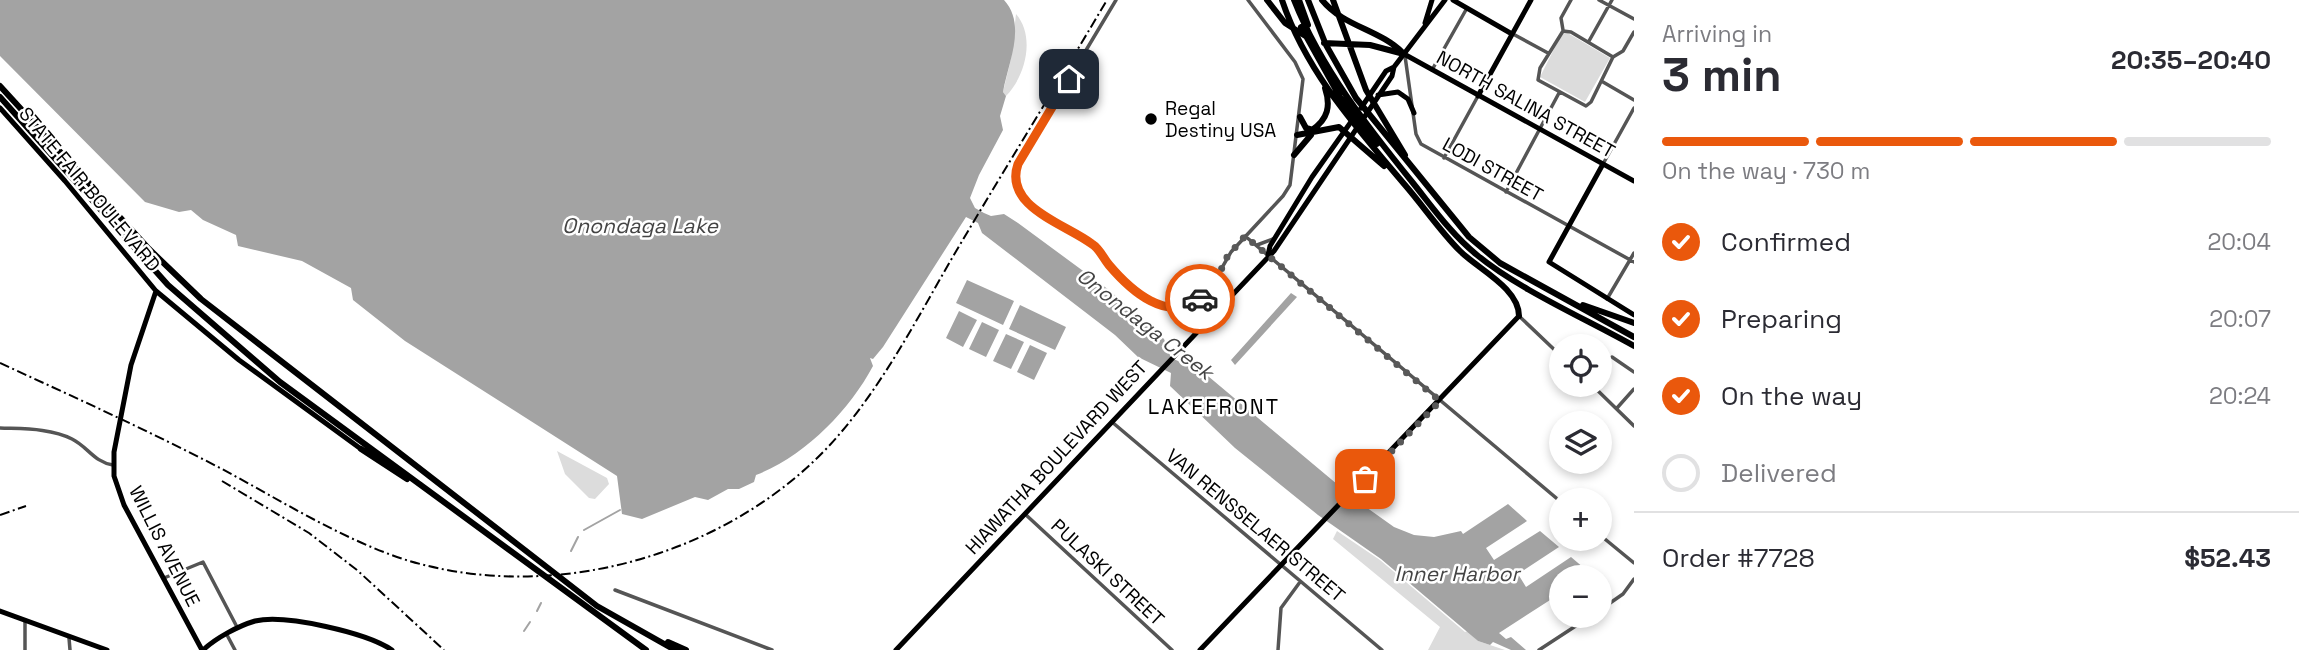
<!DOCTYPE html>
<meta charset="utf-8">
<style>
body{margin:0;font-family:"Space Grotesk",sans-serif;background:#f7f7f7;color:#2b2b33;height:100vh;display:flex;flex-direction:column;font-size:26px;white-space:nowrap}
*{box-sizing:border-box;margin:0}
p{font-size:23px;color:#7c7c81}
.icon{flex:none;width:38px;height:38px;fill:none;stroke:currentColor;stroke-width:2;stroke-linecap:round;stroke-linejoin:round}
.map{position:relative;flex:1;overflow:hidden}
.side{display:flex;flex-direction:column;background:#fff;width:665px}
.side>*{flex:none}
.fabs{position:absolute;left:1549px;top:334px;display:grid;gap:14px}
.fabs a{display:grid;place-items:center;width:63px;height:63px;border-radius:50%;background:#fff;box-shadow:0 4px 10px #0003;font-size:35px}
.pin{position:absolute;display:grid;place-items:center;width:60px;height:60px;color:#fff;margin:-30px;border-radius:14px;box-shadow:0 4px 10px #0006}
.courier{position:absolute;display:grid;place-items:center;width:70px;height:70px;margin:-35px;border:5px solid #ea580c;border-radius:50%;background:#fff;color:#222;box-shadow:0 2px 9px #0007}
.head em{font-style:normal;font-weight:700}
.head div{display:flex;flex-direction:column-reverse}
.head{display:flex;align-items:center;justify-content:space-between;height:119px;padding:0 28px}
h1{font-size:46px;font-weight:700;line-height:52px}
.bar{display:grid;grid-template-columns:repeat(4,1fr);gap:10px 7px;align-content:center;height:84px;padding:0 28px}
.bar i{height:9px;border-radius:5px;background:#e1e1e2}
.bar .current{background:#ea580c}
.bar p{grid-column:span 4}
.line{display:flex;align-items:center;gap:18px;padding:0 28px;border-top:2px solid #e1e1e2}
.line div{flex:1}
ol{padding:0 28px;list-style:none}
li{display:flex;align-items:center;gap:21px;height:77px}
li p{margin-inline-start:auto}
li .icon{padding:7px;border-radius:50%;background:#ea580c;color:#fff;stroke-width:4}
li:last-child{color:#7c7c81}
li i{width:38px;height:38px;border:4px solid #e1e1e2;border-radius:50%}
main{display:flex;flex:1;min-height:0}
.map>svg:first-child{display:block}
</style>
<main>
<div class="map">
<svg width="1634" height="650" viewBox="0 0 1634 650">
<rect width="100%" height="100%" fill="#fff"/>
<!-- green -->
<path fill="#dcdcdc" d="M1016,14C1036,37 1025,77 1006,96L1003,92L1011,59Z
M1566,32L1610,58L1585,102L1540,77L1562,33Z
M557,451L607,478L609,484L595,499L589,498L565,474Z
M1337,531L1380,560L1465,632L1468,631L1478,641L1505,650H1428L1440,627L1333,539Z"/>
<!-- water -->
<path fill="#a3a3a3" d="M0,0H1004C1027,25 1008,63 1003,92L1006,96L1000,116L1003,130L979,175L970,198L975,208L984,213L991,216L1004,214L1018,223L1109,290L1164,339L1171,358L1202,371L1356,500L1394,527L1414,535L1434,537L1461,531L1463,534L1508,504L1527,521L1486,548L1494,560L1540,531L1559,547L1518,574L1526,587L1571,557L1591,574L1585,577L1561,578V593L1499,633L1506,639L1511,637L1526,650H1511L1493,642L1490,645L1478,641L1381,559L1318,515L1235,448L1170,386L1171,373L1138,357L1115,335L982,233L978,223L966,217L883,347L873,359L870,358L873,366C849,411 805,456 756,475L754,482L739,489H728L708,500L695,497L642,519L622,514L617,476L405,341L353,300L351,288L302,261L238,246L236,235L203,220L191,210L179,212L145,202L0,56Z
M967,280L1014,301L1003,325L956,303Z
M1291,293L1297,297L1235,365L1231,360Z
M1020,305L1066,327L1055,350L1009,329Z
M959,311L977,320L963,347L946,338Z
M982,322L999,330L986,357L969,349Z
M1006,334L1024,342L1011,369L993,361Z
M1030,345L1047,353L1034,380L1017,372Z"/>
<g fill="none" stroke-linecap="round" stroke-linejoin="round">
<!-- stream -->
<path stroke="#a3a3a3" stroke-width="2" d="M584,530L620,510
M571,551L578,537
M537,611L541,603
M524,631L530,622"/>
<!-- minor -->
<path stroke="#555" stroke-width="3.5" d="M1116,0L1018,164L1017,188L1025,201L1093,245L1115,272L1149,299L1166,308L1189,305L1208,292L1231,252L1283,196L1290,185L1303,79L1295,62L1248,0
M1599,0L1634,19
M1563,30L1561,18L1571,0
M1563,31L1571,32L1613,57L1591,102L1586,106L1538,80L1540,68Z
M1513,34L1548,53
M1589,41L1612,0
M1405,56L1416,134L1421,144L1634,262
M1613,57L1623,51L1634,32
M1432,70L1467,8
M1603,82L1634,100
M1444,158L1478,96
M1603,164L1634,108
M1506,192L1559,93
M1245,236L1561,502
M1257,245L1273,239
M1607,299L1634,253
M1519,316L1561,356
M1612,357L1634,372
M1592,385L1634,426
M1617,408L1634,389
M1112,422L1382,650
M0,428C23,429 51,428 72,439C88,447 94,462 113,465
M1025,514L1172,650
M1600,535L1634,563
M164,578L203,562L237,627
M615,590L772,650
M1600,610L1623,594L1634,579
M25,620V650
M227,635L235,650
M69,638L70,650
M1278,650L1281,608L1300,582
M1539,650L1591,616"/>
<!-- major -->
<path stroke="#000" stroke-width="5" d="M1453,0L1512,34
M1425,23L1432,0
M1404,54L1634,181
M1378,95L1398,92L1408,99L1414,113
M1478,96L1531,0
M0,108L65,181L156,291L239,360L361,449
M1361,108L1386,71L1394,67L1445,0
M1603,164L1549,262L1634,315
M1268,255L1270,246L1312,177L1353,119
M156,291L131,365L114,452V476L124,505L202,650
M0,611L107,650
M203,650C216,638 238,626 255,621C286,614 367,633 392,650
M896,650L1274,251L1392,76L1394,67
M1200,650L1519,316"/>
<!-- highway -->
<path stroke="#000" stroke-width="6" d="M1267,0L1285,23L1307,37
M1282,0C1306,72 1357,128 1405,185C1424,207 1440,231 1460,251C1478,269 1519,288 1519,316
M1294,0C1321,68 1367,126 1413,183C1433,208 1452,235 1477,255C1518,289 1586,319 1634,346
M1299,0L1308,25
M1308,0L1326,45L1356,98L1469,237L1500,263L1634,337
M1322,0C1344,27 1379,29 1403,53
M1333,0L1366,90L1405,155
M1301,27L1340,97L1377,144
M1324,43L1370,45L1404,54
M0,86L149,249L201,299L597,606L675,650
M0,97L168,285L280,382L646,650
M1300,117L1306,128L1313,130
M1312,130C1328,119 1331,106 1325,88
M1297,135L1339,127L1384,166
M1294,155L1311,135
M1583,305L1634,323
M361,449L407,479
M668,642L686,650"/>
<!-- rail -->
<path stroke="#000" stroke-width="2" stroke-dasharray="10 3.5 2 3.5" stroke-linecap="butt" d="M0,363C74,397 149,431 222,469C280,500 340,538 403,559C548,605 723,558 828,447C882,389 918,316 958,248C1007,165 1058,83 1107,0
M222,481L309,533L357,570L444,650
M0,515L26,506"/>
</g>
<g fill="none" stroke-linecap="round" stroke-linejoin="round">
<!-- done -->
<path stroke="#595959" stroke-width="7" stroke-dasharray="0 12.6" d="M1200,299L1215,283L1227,257L1245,236L1440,401L1365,479"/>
<!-- route -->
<path stroke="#ea580c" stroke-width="9" d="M1069,79L1018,164C1003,207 1066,224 1092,244C1100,249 1103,258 1109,265C1131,291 1167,323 1200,299"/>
</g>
<!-- markers -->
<circle fill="#000" stroke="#fff" stroke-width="2.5" cx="1151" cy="119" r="7"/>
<g text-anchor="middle" stroke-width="5" stroke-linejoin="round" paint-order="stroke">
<!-- street labels -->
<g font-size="19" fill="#000" stroke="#fff">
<text transform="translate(1526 104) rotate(29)" y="7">NORTH SALINA STREET</text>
<text transform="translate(1493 169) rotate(29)" y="7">LODI STREET</text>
<text transform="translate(90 189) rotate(50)" y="7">STATE FAIR BOULEVARD</text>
<text transform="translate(1056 457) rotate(-47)" y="7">HIAWATHA BOULEVARD WEST</text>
<text transform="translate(1256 525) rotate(40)" y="7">VAN RENSSELAER STREET</text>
<text transform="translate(165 546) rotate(63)" y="7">WILLIS AVENUE</text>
<text transform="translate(1108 572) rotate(43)" y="7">PULASKI STREET</text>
</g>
<!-- poi labels -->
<g font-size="19" fill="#000" stroke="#fff" text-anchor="start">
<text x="1165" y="115">Regal<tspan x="1165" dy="22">Destiny USA</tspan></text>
</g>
<!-- water labels -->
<g font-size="21" font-style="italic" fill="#444" stroke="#fff">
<text x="640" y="233">Onondaga Lake</text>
<text transform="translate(1145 324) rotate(38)" y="7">Onondaga Creek</text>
<text x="1457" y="581">Inner Harbor</text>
</g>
<!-- neighbourhood labels -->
<g font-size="21" letter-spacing="2" fill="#000" stroke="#fff">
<text x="1214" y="414">LAKEFRONT</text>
</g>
</g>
</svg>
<div class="fabs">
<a><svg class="icon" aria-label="locate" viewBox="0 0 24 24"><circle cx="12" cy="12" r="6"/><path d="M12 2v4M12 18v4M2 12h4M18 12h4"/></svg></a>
<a><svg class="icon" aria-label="layers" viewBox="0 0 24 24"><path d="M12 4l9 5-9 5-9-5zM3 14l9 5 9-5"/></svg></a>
<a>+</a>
<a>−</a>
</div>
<div class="pin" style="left:1365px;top:479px;background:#ea580c"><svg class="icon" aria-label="bag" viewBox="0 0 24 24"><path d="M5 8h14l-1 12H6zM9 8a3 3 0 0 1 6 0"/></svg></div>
<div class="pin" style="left:1069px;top:79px;background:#1f2937"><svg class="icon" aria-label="home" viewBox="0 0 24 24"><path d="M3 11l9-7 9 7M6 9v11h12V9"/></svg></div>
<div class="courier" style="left:1200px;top:299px"><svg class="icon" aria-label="car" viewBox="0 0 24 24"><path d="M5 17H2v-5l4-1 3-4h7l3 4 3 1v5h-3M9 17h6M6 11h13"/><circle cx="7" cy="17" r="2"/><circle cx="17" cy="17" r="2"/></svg></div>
</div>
<section class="side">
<div class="head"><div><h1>3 min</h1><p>Arriving in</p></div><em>20:35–20:40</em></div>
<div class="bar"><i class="current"></i><i class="current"></i><i class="current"></i><i></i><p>On the way · 730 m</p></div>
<ol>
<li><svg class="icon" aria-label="check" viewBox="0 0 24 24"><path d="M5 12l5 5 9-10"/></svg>Confirmed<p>20:04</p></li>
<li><svg class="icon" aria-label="check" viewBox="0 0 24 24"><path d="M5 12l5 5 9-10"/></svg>Preparing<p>20:07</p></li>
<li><svg class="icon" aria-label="check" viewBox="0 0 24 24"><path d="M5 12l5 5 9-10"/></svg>On the way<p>20:24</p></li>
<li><i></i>Delivered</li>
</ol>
<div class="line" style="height:91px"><div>Order #7728</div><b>$52.43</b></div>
</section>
</main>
